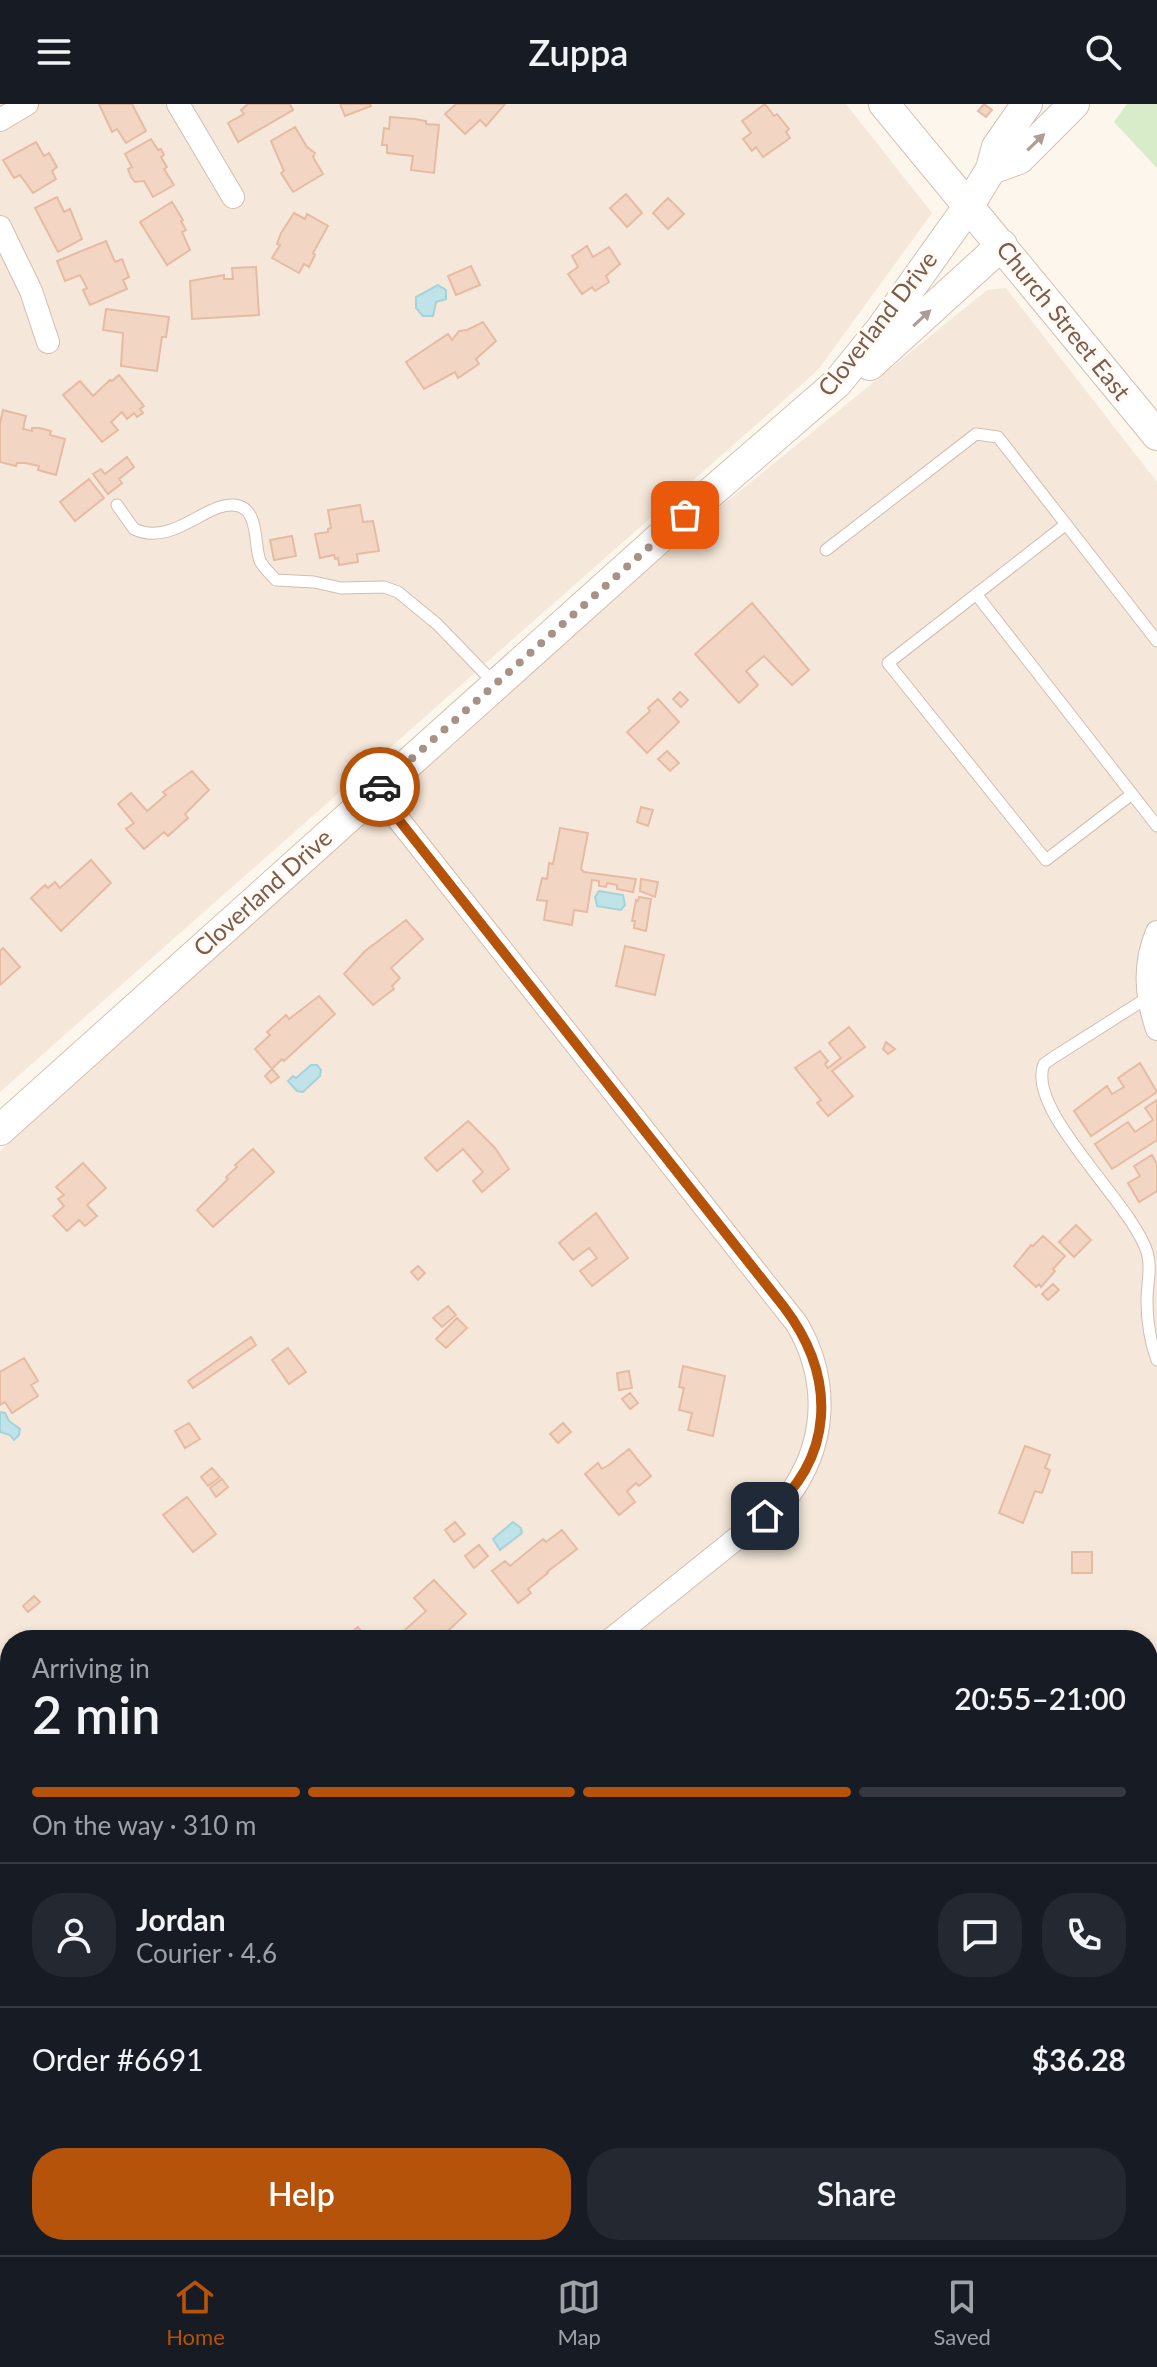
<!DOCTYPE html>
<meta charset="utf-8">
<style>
body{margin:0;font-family:Lato,sans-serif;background:#242831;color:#f1f3f6;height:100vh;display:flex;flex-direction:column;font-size:30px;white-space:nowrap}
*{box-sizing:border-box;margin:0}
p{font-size:26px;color:#9ea1a6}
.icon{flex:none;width:44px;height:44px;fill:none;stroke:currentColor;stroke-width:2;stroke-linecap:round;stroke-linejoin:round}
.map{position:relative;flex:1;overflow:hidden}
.side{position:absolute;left:0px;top:1526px;width:1158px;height:626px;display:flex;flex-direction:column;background:#171b24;border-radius:32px 32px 0 0;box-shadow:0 4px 12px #0003}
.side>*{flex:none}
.pin{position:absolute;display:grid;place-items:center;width:68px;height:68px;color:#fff;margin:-34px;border-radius:16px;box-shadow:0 4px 12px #0006}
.courier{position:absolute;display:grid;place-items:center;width:80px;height:80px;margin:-40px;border:6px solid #b45309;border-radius:50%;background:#fff;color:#222;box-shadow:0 2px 10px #0007}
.head em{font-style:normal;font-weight:600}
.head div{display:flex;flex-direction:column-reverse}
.head{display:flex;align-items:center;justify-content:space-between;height:136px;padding:0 32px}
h1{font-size:52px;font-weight:600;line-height:60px}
.bar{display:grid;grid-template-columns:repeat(4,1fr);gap:12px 8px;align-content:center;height:96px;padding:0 32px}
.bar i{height:10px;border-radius:6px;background:#363941}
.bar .active{background:#b45309}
.bar p{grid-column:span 4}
.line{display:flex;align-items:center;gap:20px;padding:0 32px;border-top:2px solid #363941}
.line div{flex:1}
.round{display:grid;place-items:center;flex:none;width:84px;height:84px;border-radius:32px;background:#242831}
.primary-button{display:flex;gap:16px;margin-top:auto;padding:16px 32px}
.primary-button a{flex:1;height:92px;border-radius:32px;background:#b45309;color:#fff;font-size:32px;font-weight:600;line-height:92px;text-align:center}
.primary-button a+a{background:#242831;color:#f1f3f6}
header{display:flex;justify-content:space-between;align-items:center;height:104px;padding:0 32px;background:#171b24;font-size:36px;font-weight:600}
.dock{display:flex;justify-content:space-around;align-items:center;height:112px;border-top:2px solid #363941;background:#171b24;font-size:22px;color:#9ea1a6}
.dock a{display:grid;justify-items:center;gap:4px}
.dock .active{color:#b45309}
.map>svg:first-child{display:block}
</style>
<header><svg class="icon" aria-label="menu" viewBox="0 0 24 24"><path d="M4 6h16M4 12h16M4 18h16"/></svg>Zuppa<svg class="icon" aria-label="search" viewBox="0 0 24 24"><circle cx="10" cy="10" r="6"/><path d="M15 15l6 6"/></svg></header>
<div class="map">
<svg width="1157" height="2151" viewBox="0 0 1157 2151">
<rect width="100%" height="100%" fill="#fdf6ec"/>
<!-- residential -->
<path fill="#f5e8da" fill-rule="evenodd" d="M0,0H846L932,109L818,266L0,988Z
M1006,184L1157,378V2151H0V1047L366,715L703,417L987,186ZM10,1536H1148V2142H10Z"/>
<!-- green -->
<path fill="#d8ecc9" d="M1127,0H1157V64L1114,18Z"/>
<!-- water -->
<path fill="#bfe3e8" stroke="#a5d3da" stroke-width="2" d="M438,181L446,186V195L436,198L433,212H423L416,204V193Z
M599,787L623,791L625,801L621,806L597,802L595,793Z
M311,961H317L321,966L320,972L303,988L297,987L288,977L293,972L296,974Z
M0,1308L5,1309L9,1317L20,1325L19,1331L14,1336L10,1331L0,1328Z
M513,1418L521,1424L522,1429L500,1446L493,1435Z"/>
<!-- building -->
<path fill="#f3d5c3" stroke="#e6bba3" stroke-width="2" d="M99,0H132L146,27L126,39L117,25L112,28Z
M248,0H290L293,6L238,38L228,19L244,10L241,6Z
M340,0H370L371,2L345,12Z
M456,0H505L486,22L480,16L465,30L445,10Z
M765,0L774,12L777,10L789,25L786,28L790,34L763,53L756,43L752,47L743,35L751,29L742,17Z
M984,0L992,6L986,13L978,7Z
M390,13L415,15L426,17V20L439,21L434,69L411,66L413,52L387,49V41H382L384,24L389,25Z
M295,23L307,43L315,49L313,53L323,70L293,88L281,69L284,67L271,37Z
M151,35L158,46L161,45L164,51L161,53L167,63L164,65L174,81L153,93L144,77L135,78L131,73L128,65L132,63L125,50Z
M36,38L44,52L49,49L57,63L52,67L56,75L33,89L20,71L14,74L3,56Z
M626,90L642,109L627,123L610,104Z
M57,93L64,108L70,105L82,135L58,148L35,104Z
M668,94L684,110L668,125L653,109Z
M172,98L183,116L181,117L186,126L182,128L190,146L167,161L140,118Z
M294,109L305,115L307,110L328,122L313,149L315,151L309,163L304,160L299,169L272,154L280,141L277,140L281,129Z
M106,137L115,158L122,155L129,173L123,176L127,185L90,201L83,186L87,184L80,171L65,177L57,157Z
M587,142L593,153L609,143L620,160L606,172L609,178L595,187L592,183L582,190L568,170L578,163L572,152Z
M471,162L480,181L456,191L448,172Z
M256,163L259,211L192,215L190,177L224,171V175H233L232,164Z
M106,205L169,213L166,233H162L157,267L121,262L123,229L103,226Z
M483,218L496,237L476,255L479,260L458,274L455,268L424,285L406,258L448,230L452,236L459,227L467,226Z
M119,271L144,302L140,305L143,309L137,313L134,309L127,315L122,308L111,318L118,326L102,338L63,291L80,277L93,292L110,276L112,277Z
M3,306L26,312L23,325L32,327V324H39L51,327L50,331L65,335L56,371L38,366L39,362L25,359H17L16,362L0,358V319Z
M127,353L134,363L119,375L122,379L108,390L93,370L101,365L105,370Z
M89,375L104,394L75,417L60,398Z
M360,401L363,418L373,417L379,447L357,450L358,458L339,461L338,454L335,455L334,451L320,454L315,430L328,428V425L331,424L328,406Z
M292,432L296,452L274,456L270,436Z
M752,499L809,566L792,581L764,552L746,567L758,581L739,599L695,550Z
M680,588L688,596L681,603L673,595Z
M658,595L679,618L647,649L627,628L650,607L648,604Z
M667,647L679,659L670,667L658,655Z
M192,667L209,686L185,710L188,714L168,732L164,728L144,745L126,725L134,719L118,700L131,689L147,707L166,691L163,688Z
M641,703L653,706L648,722L637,718Z
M560,724L588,729L581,765L584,768L636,775L633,788L617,785V781L607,779L606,783L599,782V777L592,776L587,808L574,806L572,821L544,816L547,797L537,796L542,774L547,775L549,759L553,760Z
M91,756L111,779L61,827L31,794L45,781L48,784L55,778L60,784Z
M641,775L658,778L655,793L640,787Z
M639,793L651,795L646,827L634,824L635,817H632L636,796L638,797Z
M406,816L423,835L391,864L400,874L392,882L394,885L373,901L344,870L365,847Z
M625,842L664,851L655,891L616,882Z
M3,844L20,863L0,881V847Z
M319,892L335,910L284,957L282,955L272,965L255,945L270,931L267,928L286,911L289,915Z
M849,923L865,943L832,967L853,992L828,1012L817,999L821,996L795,964L820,947L828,957L825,960L828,964L841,954L829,939Z
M886,938L895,945L888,950L883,945Z
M1140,959L1157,988L1091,1032L1074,1007L1107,982L1112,990L1124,983L1118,974Z
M272,965L279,973L271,979L265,972Z
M1157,996V1036L1112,1065L1095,1040L1128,1018L1135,1028L1153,1016L1145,1004Z
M468,1017L495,1044L509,1065L482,1088L473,1077L483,1068L463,1045L437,1067L425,1054Z
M253,1045L274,1068L213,1123L197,1106L228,1075L226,1073L237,1063L235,1061Z
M1152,1051L1157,1060V1087L1139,1098L1128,1079L1140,1072L1134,1062Z
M83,1059L106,1084L87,1101L97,1112L85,1122L79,1116L67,1127L53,1112L64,1102L58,1095L64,1091L56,1083Z
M596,1109L628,1154L592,1182L580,1167L597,1154L589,1144L573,1156L559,1139Z
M1076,1121L1091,1136L1074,1153L1059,1138Z
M1043,1132L1065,1152L1053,1165L1055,1167L1041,1183L1039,1180L1036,1183L1014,1162L1031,1141L1033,1142Z
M418,1162L425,1169L418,1176L411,1168Z
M1053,1180L1059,1186L1048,1196L1042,1190Z
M448,1202L456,1211L442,1223L433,1214Z
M457,1214L467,1224L446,1244L436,1235Z
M251,1233L256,1241L193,1284L188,1277Z
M288,1244L306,1268L289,1280L272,1256Z
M24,1254L38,1277L31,1281L38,1292L12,1309L5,1298L0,1301V1268Z
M683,1262L725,1272L713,1332L688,1326L692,1309L679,1306L684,1284L679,1283Z
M629,1267L632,1284L619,1286L617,1269Z
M630,1289L638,1299L630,1305L622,1295Z
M189,1319L200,1335L185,1344L175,1327Z
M563,1319L571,1328L558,1339L550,1330Z
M1025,1342L1050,1351L1045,1364L1050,1366L1042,1389L1035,1387L1023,1419L999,1409Z
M629,1345L651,1372L639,1382L636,1379L627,1387L635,1398L619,1411L585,1370L598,1359L602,1365L609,1361Z
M212,1364L220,1373L208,1382L201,1373Z
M222,1375L228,1383L216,1393L210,1384Z
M187,1393L216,1430L193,1448L163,1411Z
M455,1418L465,1430L454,1438L445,1426Z
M562,1426L577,1445L547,1468L548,1469L528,1485L531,1489L518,1499L492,1467L505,1457L510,1462L543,1435L546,1438Z
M479,1441L488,1452L474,1464L465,1452Z
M1072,1448H1092V1469H1072Z
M434,1476L466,1510L438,1536L435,1533L432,1536H398L396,1534L426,1507L414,1494Z
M34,1492L40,1498L28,1508L23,1502Z
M358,1523L364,1531L358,1536H352L348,1531Z
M873,1528L880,1536H864Z
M1149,1747L1157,1762V1807L1148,1812Z
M0,1756L10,1767V1814L0,1819Z
M674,2142H696L684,2151Z
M932,2142H965L972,2151H939Z
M1078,2142H1110L1113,2146L1107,2151H1067Z"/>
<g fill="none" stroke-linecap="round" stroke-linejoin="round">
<!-- lane casing -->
<g stroke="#d1beb0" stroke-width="13">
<path id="lane" d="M117,401L134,425C175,444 209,393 239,402C259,408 254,441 260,457C264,464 270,470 276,476L314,478L341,484L384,483L398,488L437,520L495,580
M1065,421L888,559L1046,756L1132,690
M826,446L976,330L998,333L1157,537
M976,490L1157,722
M1147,894L1054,953L1044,960C1025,1006 1132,1099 1147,1148C1152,1164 1147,1180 1147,1196C1147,1217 1150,1237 1157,1256
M280,2151L291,2142
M331,2151V2142"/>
</g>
<!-- street casing -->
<g stroke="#d1beb0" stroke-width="24">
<path id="street" d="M178,0L233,93
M0,16L27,0
M0,123L31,187L48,238
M376,687L797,1220C830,1277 827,1341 787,1394L610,1536
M1157,828C1143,861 1146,892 1157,925
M1148,1943L1157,1939
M1148,2016L1157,2055
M0,2025L10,2018
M823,2151L835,2142"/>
</g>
<!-- secondary casing -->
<g stroke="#d6c0b0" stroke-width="32">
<path id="secondary" d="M884,0L1157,331
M991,65L1019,55L1074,0
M870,261L1002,141
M0,1026L685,411L837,279L881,225L968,103L991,65L997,43L1027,0"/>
</g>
<!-- lane -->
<use href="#lane" stroke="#fff" stroke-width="11"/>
<!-- street -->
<use href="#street" stroke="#fff" stroke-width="22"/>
<!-- secondary -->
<use href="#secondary" stroke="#fff" stroke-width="30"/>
</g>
<!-- one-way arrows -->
<defs><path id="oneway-solid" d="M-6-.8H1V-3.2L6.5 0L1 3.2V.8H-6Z" transform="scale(2)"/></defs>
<g fill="#af9d94">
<use href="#oneway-solid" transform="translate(1036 38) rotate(-44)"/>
<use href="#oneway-solid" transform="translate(922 214) rotate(-43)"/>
</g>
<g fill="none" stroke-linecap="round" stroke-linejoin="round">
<!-- done -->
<path stroke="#a89285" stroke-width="8" stroke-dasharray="0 14.4" d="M380,683L685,411"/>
<!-- route -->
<path stroke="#b45309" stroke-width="10" d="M380,683L376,687L784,1203C837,1273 836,1355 765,1412"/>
</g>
<g text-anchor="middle" stroke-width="6" stroke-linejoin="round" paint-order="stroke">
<!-- street labels -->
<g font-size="24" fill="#7a5c4d" stroke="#fffaf3">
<text transform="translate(1063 217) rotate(51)" y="8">Church Street East</text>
<text transform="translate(878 220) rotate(-52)" y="8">Cloverland Drive</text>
<text transform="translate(263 789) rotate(-42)" y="8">Cloverland Drive</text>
</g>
</g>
</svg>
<div class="pin" style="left:685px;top:411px;background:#ea580c"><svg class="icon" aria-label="bag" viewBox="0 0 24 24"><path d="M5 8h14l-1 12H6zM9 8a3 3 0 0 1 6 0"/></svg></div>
<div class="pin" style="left:765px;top:1412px;background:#1f2937"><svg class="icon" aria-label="home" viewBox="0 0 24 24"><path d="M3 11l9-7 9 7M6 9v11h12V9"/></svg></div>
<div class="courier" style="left:380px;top:683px"><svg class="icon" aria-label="car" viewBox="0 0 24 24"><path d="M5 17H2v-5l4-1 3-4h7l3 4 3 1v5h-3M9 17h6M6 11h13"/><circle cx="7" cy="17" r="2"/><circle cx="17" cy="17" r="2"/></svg></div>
<section class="side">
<div class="head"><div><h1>2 min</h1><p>Arriving in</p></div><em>20:55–21:00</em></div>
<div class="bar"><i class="active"></i><i class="active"></i><i class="active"></i><i></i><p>On the way · 310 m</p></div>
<div class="line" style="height:144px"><a class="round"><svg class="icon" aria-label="person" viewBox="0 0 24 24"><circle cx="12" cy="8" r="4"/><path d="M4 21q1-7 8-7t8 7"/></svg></a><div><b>Jordan</b><p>Courier · 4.6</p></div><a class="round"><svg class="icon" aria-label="chat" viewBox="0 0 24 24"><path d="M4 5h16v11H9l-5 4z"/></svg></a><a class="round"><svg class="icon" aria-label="phone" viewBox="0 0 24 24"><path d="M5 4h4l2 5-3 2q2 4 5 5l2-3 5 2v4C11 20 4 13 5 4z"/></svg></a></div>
<div class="line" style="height:104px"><div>Order #6691</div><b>$36.28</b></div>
<div class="primary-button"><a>Help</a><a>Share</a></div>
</section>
</div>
<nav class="dock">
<a class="active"><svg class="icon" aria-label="home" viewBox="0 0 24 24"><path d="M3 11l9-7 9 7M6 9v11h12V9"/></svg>Home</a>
<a><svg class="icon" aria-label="map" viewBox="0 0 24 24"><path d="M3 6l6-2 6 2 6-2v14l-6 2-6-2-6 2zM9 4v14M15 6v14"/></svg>Map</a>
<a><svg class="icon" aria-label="saved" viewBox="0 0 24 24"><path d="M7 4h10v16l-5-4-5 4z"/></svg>Saved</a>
</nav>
